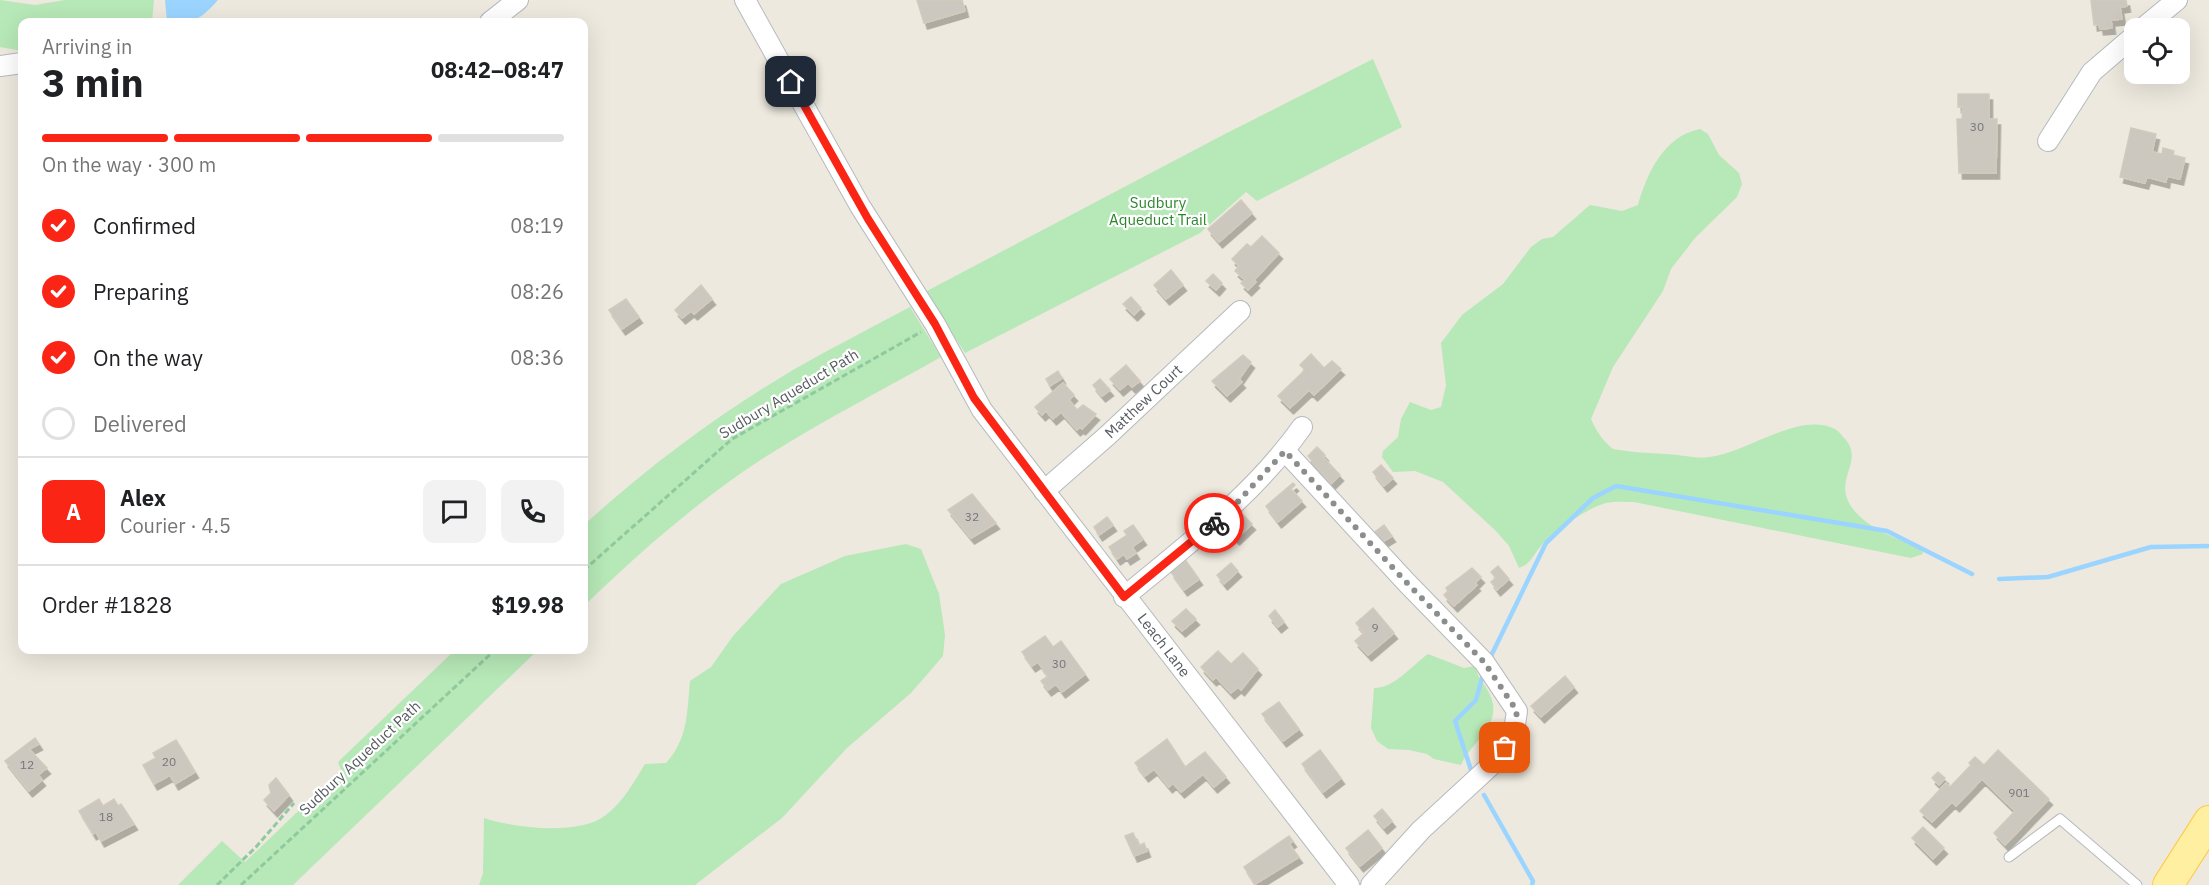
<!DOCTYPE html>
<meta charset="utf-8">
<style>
body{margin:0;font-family:"IBM Plex Sans",sans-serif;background:#f2f2f2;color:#202124;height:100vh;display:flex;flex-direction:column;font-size:22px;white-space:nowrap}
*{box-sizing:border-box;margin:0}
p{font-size:20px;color:#757577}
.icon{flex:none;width:33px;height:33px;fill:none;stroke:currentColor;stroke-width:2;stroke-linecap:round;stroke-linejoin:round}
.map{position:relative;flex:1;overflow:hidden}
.drawer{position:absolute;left:18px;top:18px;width:570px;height:636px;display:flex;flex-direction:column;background:#fff;border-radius:12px;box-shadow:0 6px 24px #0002}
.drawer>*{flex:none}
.buttons{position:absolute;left:2124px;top:18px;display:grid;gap:12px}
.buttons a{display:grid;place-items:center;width:66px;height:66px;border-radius:12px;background:#fff;box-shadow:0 6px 24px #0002;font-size:30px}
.pin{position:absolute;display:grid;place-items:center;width:51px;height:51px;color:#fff;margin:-26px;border-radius:12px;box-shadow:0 3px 9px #0006}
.courier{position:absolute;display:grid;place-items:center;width:60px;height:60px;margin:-30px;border:4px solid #fb2515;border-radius:50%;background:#fff;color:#222;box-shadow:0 2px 8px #0007}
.head em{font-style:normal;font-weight:800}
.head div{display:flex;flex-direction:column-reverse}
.head{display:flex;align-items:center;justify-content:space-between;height:102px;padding:0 24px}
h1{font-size:39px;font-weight:800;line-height:45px}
.bar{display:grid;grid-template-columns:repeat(4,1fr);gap:9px 6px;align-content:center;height:72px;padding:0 24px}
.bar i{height:8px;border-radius:4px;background:#e0e0e0}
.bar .on{background:#fb2515}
.bar p{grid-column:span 4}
.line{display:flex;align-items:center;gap:15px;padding:0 24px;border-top:2px solid #e0e0e0}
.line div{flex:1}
.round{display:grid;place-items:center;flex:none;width:63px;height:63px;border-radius:12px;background:#f2f2f2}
ol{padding:0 24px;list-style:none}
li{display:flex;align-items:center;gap:18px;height:66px}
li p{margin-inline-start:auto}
li .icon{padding:6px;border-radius:50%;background:#fb2515;color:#fff;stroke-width:4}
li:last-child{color:#757577}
li i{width:33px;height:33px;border:3px solid #e0e0e0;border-radius:50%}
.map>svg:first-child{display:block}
</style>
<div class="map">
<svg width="2209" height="885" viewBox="0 0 2209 885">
<defs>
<filter id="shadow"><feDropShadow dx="3.5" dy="6" stdDeviation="0" flood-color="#0004"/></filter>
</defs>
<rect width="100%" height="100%" fill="#ede9de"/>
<!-- green -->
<path fill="#b7e8b7" d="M0,0L35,5L65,0H154L152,22H22V51L0,47Z
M1373,59L1402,127L1257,201L1246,192L1200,233L965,353L925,292L1223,135Z
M1700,129L1708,134L1719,155L1739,173L1742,184L1737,197L1695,238L1671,269L1663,291L1613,367L1591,419C1597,432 1602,440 1613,449C1634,453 1656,453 1677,455C1687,456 1699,459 1709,457C1747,453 1799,411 1835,429C1839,431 1842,436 1845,439C1862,458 1841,474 1846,495C1853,523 1897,540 1922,548L1923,554L1911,558L1634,502C1625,502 1615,501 1606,503C1587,508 1554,531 1541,546C1532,556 1532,563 1519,568L1509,546L1496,531L1443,482L1415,471L1393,472L1382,457L1383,451L1398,437L1401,419L1410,402L1431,410L1441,407L1446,385L1441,343L1462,315L1503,284L1531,247L1542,239L1553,237L1590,205L1622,211L1638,205C1647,173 1664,136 1700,129Z
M910,307L941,357C884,389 826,419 770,454C702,497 641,551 584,606V525C647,467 719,414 793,370C831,348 871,328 910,307Z
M906,544L921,549L939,594L945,635L943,656L911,693L847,748L782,818L695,885H479L483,873L484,818C514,828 580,836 606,815C623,802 634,782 645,764L666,763C688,739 687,713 690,681L711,667L733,636L781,584L845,556Z
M455,650H538L293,885H178L222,841L245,862L341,770L338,762Z
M1428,654L1464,668L1475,666C1478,680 1485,683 1490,695C1504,724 1471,742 1461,765L1434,759L1427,754L1409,750L1388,749L1377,741L1371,728L1374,688C1395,688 1411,666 1428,654Z"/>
<!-- water -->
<path fill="#9bd5ff" d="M165,0H218C199,21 195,22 167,22Z"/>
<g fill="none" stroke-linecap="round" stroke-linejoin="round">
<!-- stream -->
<path stroke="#9bd5ff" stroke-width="4.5" d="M1999,579L2048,577L2151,547L2209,546
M1491,656L1546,543L1593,498L1616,486L1887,531L1972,574
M1472,773L1455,721L1476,700L1483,674
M1484,795L1533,881L1532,885"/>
</g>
<!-- building -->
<path fill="#ccc7bf" stroke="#d2cbbc" stroke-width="1.5" filter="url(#shadow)" d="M917,0H962L965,11L924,23Z
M2091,0H2126L2127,6L2120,7L2122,19L2111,20L2112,28L2100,29L2099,24L2094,25Z
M1958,94H1989V119H1997L1996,173H1959L1957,119H1962L1963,107H1958Z
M2131,128L2156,134L2152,152L2162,154L2163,148L2174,151L2173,155L2185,158L2180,179L2167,176L2166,182L2147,177L2145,183L2120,177Z
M1241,200L1252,213L1219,242L1208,229Z
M1262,236L1279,253L1254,280L1256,282L1248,290L1241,283L1245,280L1235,271L1239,266L1232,259L1247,244L1251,247Z
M1171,270L1183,285L1166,299L1154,285Z
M1213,274L1222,283L1216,290L1206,281Z
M701,285L712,299L694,314L691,311L682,318L675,310Z
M1131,297L1141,308L1134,315L1123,304Z
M626,299L639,317L622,329L609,310Z
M1311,354L1324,368L1332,361L1341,369L1314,395L1309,390L1290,408L1278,396L1305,370L1300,365Z
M1243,355L1251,362L1239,379L1242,382L1227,396L1212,381Z
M1126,365L1140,381L1132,387L1128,383L1120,390L1110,379Z
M1058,371L1062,378L1050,386L1046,379Z
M1100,379L1110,390L1102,396L1093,385Z
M1063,383L1074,395L1069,400L1077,410L1083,405L1096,414L1082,429L1080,427L1077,430L1061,412L1053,419L1046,411L1042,415L1035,407Z
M1317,447L1325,455L1323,457L1340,475L1331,484L1308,456Z
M1381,465L1393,478L1384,486L1373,472Z
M1293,483L1295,485L1291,489L1302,501L1278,522L1266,506Z
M972,494L996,523L971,538L948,510Z
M1243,515L1252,524L1236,539L1227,530Z
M1107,517L1113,525L1099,535L1094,527Z
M1133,525L1143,539L1132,547L1136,553L1127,559L1124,554L1117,559L1109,547L1127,535L1124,531Z
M1384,525L1392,536L1382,542L1375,532Z
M1186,561L1199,579L1184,590L1171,572Z
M1231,563L1238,571L1224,584L1217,575Z
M1498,566L1509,579L1497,590L1491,582L1496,578L1491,572Z
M1472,568L1481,577L1475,583L1477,585L1454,606L1444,595L1448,591L1446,588Z
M1373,608L1394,633L1368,655L1355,641L1364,633L1356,623Z
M1186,609L1196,619L1182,631L1172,621Z
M1275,610L1284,622L1278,627L1269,616Z
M1045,636L1053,647L1061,641L1085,674L1062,692L1056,684L1048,690L1041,681L1048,676L1038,662L1032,666L1022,652Z
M1218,651L1231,664L1243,653L1258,669L1241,690L1238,687L1231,693L1216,677L1213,680L1201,667Z
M1565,676L1574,687L1541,717L1531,706Z
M1279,702L1299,729L1283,741L1262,714Z
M35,738L39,744L29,749L47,768L38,775L42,780L29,791L5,761Z
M1167,739L1185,767L1205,752L1226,777L1214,787L1203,774L1181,792L1173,783L1169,787L1154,769L1145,776L1135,763Z
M176,740L195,772L175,784L170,775L154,784L143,765L156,758L153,753Z
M1320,750L1341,778L1323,792L1302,764Z
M1998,750L2049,799L2005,845L1994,833L2015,811L1982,779L1956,806L1952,802L1932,822L1920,811L1946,783L1950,787L1971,765L1969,763L1975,757L1984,765Z
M1938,772L1945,778L1939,785L1932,778Z
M276,778L289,795L274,811L264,800L271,793L269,785Z
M99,799L103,806L114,799L118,806L121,804L134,824L101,841L96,832L93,834L79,811Z
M1382,809L1392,821L1384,828L1374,816Z
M1923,827L1944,848L1933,859L1912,838Z
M1368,830L1382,848L1360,866L1346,848Z
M1133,833L1139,846L1144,843L1147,851L1134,856L1125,836Z
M1289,836L1293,841L1289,844L1299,857L1255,884L1244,867Z"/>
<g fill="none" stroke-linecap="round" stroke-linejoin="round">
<!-- lane casing -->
<g stroke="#b6babf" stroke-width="11">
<path id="lane" d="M2009,857L2060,819L2137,885"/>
</g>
<!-- street casing -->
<g stroke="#b6babf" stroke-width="22">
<g id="street">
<path id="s1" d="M745,0L860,206L935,324L982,410L1349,885"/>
<path d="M490,22L518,0"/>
<path d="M2143,28L2177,0"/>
<path d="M0,66L22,63"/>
<path d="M2048,141L2092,72L2134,36"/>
<path d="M1285,451L1407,583L1484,662L1517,711L1513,737L1498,759L1421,830L1371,885"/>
<path id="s2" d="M1044,491L1107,436L1240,311"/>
<path d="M1124,597C1188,544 1254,495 1302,427"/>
</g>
</g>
<!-- primary casing -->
<g stroke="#ffc944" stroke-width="32">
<path id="primary" d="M2168,885L2209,821"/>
</g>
<!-- path -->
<path stroke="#8fc99f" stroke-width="3" stroke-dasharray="6 3" stroke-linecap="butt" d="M584,570L732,439L921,332
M217,885L256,847L294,803
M241,885L495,650"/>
<!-- lane -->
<use href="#lane" stroke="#fff" stroke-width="9"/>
<!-- street -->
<use href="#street" stroke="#fff" stroke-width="20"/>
<!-- primary -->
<use href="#primary" stroke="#ffefa0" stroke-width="30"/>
</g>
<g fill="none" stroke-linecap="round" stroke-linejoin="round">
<!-- done -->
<path stroke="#8c8d8d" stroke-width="6" stroke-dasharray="0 10.8" d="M1214,523L1232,508L1285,451L1407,583L1484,662L1517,711L1513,737L1505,748"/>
<!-- route -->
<path stroke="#fb2515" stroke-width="8" d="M791,82L868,219L935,324L974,398L1124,597L1214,523"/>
</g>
<g text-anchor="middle" stroke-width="4.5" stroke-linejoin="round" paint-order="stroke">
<!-- number labels -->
<g font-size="12" fill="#747778">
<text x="1977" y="131">30</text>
<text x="972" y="521">32</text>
<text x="1375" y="632">9</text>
<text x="1059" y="668">30</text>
<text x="169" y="766">20</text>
<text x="27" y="769">12</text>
<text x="2019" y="797">901</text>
<text x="106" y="821">18</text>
</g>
<!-- park labels -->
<g font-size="15" fill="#2b852e" stroke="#fff">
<text x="1158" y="208">Sudbury<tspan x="1158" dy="17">Aqueduct Trail</tspan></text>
</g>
<!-- street labels -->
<g font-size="15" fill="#575c61" stroke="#fff">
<text transform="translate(789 394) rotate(-31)" y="5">Sudbury Aqueduct Path</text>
<text dy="5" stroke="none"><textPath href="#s2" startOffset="134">Matthew Court</textPath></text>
<text dy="5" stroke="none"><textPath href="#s1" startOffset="771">Leach Lane</textPath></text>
<text transform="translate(360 758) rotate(-43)" y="5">Sudbury Aqueduct Path</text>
</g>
</g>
</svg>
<div class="buttons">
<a><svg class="icon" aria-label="locate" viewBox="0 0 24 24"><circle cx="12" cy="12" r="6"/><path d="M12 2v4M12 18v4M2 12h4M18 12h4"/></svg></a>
</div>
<div class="pin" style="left:1505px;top:748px;background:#ea580c"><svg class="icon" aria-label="bag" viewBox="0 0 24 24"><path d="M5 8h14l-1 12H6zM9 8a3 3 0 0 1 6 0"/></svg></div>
<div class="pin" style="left:791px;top:82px;background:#1f2937"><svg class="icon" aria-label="home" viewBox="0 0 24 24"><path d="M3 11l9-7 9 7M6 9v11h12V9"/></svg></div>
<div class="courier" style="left:1214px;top:523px"><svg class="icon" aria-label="bike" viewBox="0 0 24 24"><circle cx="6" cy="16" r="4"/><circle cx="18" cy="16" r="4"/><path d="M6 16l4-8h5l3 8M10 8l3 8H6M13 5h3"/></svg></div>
<section class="drawer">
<div class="head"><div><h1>3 min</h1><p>Arriving in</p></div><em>08:42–08:47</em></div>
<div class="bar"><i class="on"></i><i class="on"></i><i class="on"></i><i></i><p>On the way · 300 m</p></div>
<ol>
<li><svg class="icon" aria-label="check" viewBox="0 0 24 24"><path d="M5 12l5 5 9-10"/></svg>Confirmed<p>08:19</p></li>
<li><svg class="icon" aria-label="check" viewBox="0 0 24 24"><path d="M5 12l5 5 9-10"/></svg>Preparing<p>08:26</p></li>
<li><svg class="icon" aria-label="check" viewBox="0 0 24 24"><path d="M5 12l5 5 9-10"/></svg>On the way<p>08:36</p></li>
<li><i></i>Delivered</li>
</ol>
<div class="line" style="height:108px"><b class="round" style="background:#fb2515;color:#fff">A</b><div><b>Alex</b><p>Courier · 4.5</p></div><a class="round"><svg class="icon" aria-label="chat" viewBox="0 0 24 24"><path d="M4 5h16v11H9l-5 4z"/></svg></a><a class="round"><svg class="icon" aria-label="phone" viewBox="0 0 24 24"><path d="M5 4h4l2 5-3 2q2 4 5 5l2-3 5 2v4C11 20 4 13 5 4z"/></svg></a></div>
<div class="line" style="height:78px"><div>Order #1828</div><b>$19.98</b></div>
</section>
</div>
